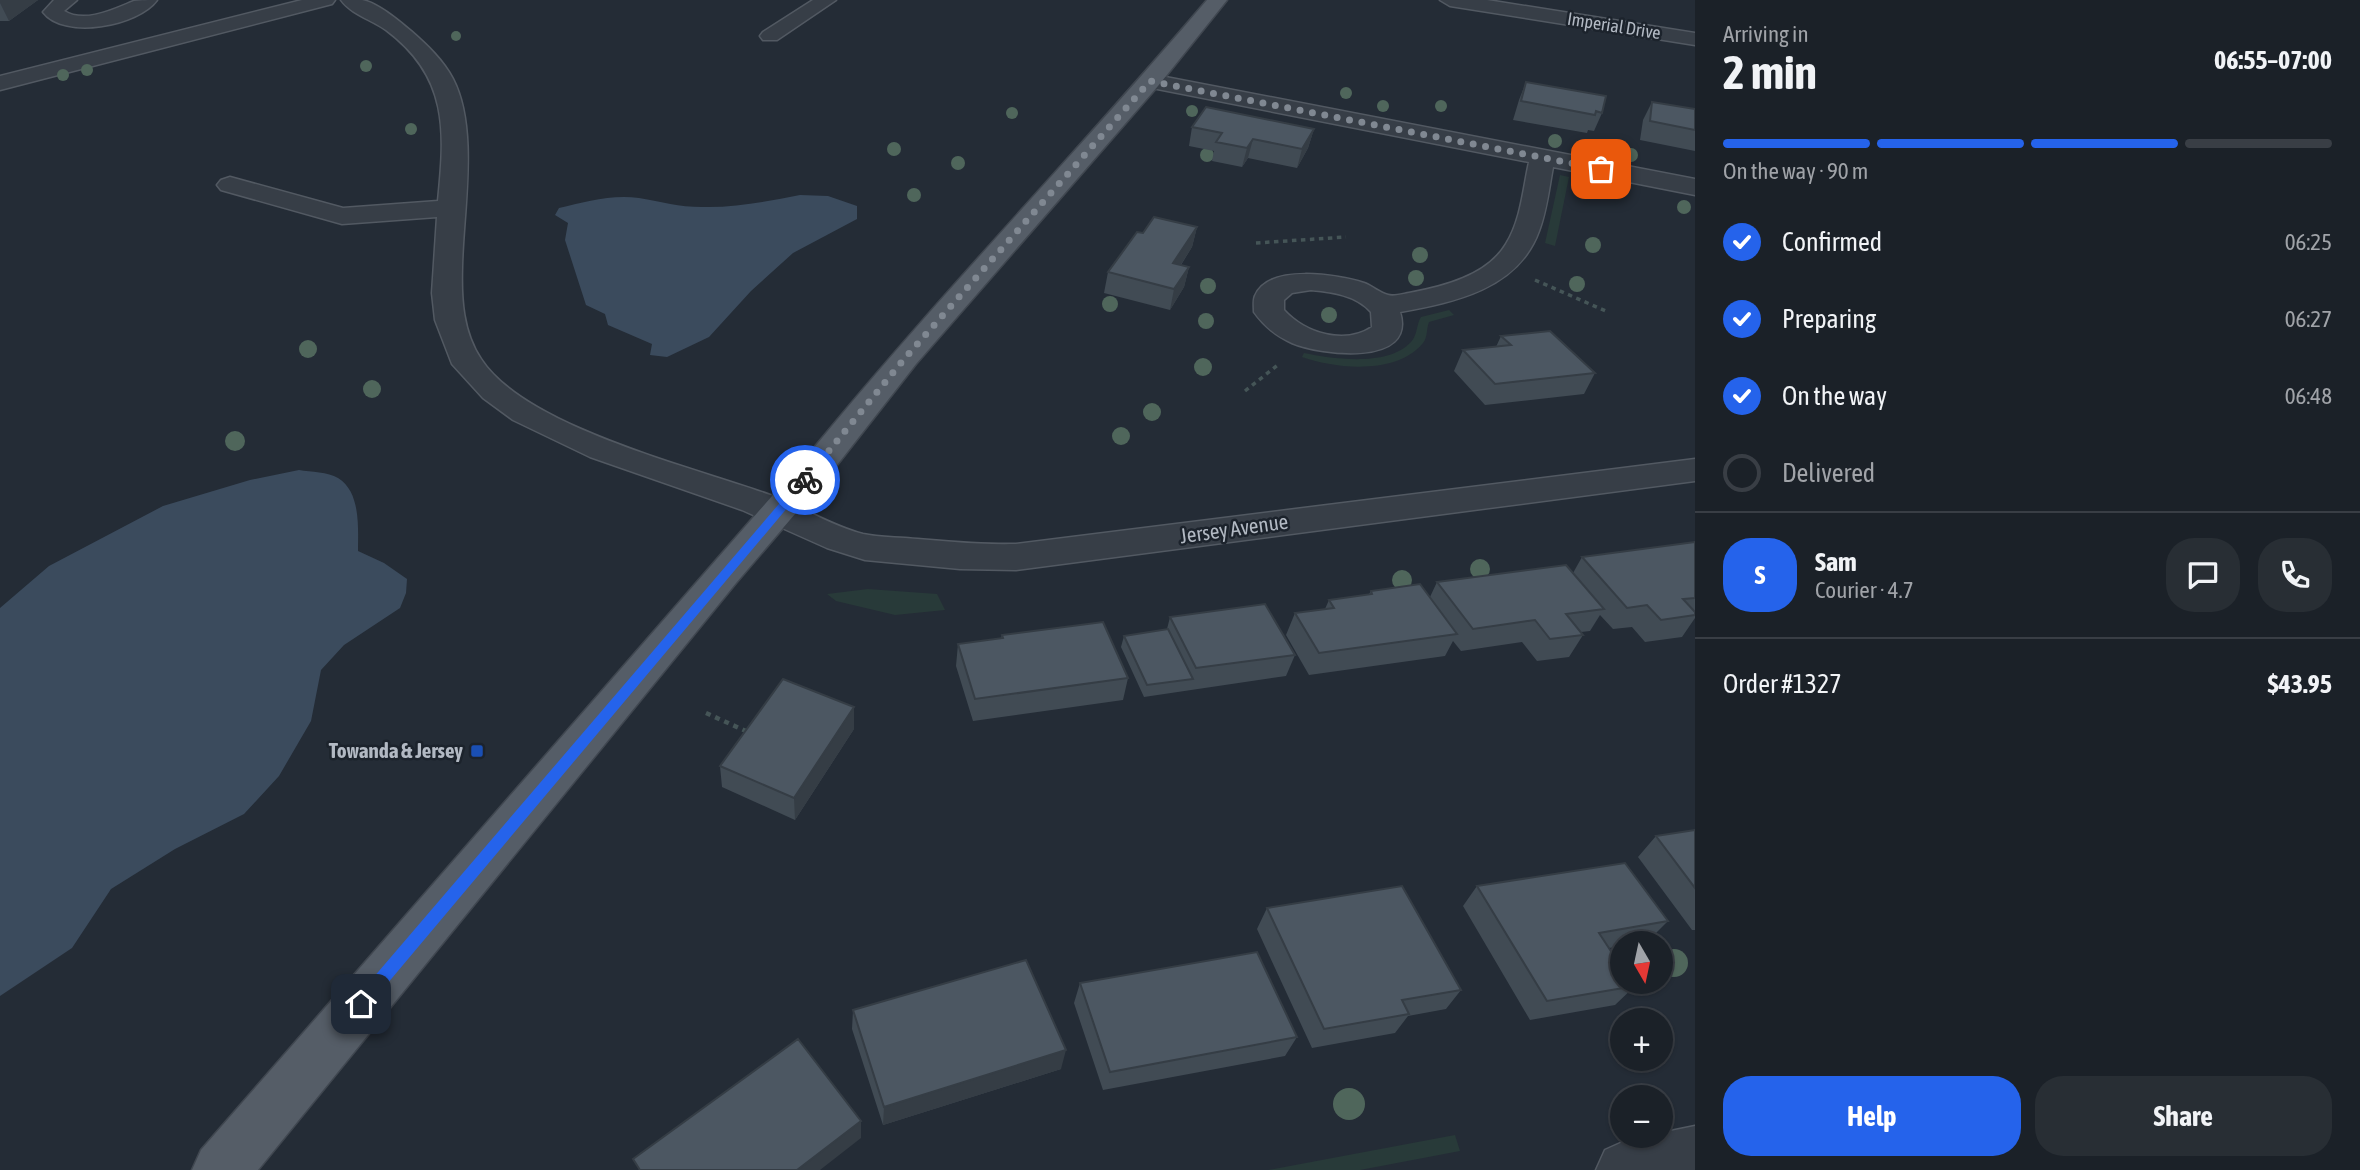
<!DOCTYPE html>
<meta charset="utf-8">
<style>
body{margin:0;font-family:"Asap Condensed",sans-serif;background:#282e34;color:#f1f3f6;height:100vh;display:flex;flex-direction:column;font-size:26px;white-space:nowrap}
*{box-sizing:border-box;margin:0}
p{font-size:23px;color:#a0a3a8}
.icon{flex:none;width:38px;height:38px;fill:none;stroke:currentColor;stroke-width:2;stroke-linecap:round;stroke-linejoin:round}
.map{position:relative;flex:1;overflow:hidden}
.details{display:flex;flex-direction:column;background:#1b2128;width:665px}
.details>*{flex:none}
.needle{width:46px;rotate:171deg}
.tools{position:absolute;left:1610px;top:931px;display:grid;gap:14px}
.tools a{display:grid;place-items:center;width:63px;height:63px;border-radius:50%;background:#1b2128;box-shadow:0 2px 5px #0004,0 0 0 2px #393e45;font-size:35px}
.pin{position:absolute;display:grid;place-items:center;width:60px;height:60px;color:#fff;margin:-30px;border-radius:14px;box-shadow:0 4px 10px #0006}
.courier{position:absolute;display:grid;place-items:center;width:70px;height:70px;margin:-35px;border:5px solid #2563eb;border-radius:50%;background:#fff;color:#222;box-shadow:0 2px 9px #0007}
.headline em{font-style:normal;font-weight:700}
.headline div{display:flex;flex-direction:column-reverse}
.headline{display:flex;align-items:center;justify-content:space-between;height:119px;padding:0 28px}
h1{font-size:46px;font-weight:700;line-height:52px}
.bar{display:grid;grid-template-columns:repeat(4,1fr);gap:10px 7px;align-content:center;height:84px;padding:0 28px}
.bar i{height:9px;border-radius:5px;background:#393e45}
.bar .current{background:#2563eb}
.bar p{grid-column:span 4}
.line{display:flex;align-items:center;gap:18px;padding:0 28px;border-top:2px solid #393e45}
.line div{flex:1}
.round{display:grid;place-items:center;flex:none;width:74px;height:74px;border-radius:28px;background:#282e34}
ol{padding:0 28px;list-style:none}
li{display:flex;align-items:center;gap:21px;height:77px}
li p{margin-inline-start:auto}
li .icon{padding:7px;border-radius:50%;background:#2563eb;color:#fff;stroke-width:4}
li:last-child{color:#a0a3a8}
li i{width:38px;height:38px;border:4px solid #393e45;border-radius:50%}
.button{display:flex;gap:14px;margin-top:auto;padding:14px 28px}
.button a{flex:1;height:80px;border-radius:28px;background:#2563eb;color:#fff;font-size:28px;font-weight:700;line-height:80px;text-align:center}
.button a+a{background:#282e34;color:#f1f3f6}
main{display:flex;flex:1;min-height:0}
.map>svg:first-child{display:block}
</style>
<main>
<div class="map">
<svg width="1695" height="1170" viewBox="0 0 1695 1170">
<rect width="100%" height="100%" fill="#242c36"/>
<!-- green -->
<path fill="#283a39" d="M1560,175L1569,177L1555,246L1545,243Z
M1449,310L1454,315L1429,322C1426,330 1428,337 1423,343C1397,375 1336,369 1302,357L1304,353C1333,359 1388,367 1411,342C1418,334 1416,325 1421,317Z
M868,589L937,594L945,610L895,615L836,601L827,594Z
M1455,1135L1460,1151L1360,1170H1268Z"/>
<!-- water -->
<path fill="#3b4b5d" d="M800,195L828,196L857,206V219L793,253L751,291L709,337L667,357L650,355L652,344L608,325L605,314L586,305L565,240L568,223L555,215L559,208C584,202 612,194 639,198C664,202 681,208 708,207C740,207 769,201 800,195Z
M299,470C311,472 328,472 338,478C361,492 358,528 358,551L384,563L407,579L406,593L400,608L344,645L321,670L311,721L279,776L244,814L175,849L111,889L72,948L0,996V608L49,566L163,506L250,480Z"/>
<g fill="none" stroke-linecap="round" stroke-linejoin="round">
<!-- minor casing -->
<g stroke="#525962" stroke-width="3">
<path id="minor" d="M54,0H77L64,11C85,24 114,9 134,1C140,0 150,0 157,0C138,26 64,40 43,12Z
M302,0H335L332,4L0,90V76Z
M341,0C348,0 356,0 362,0C378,3 399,21 411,31C427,45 443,60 453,79C479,129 463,212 462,267C461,299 463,332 481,359C526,428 694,467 770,495C801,506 831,526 863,534C877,537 891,537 905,538C942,541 979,545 1016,544L1695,459V481L1016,570L960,569L865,560L827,548L742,510L590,457L513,420L483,398L452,364L435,320L432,293L437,217L342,224L221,190L217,185L221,180L230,177L343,208L438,201C445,131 449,77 386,30C372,20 351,14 341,0Z
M813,0H836L777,40H763L760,36L763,32Z
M1440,0H1487L1695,33V45L1450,6Z
M1150,74L1695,179V195L1553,167C1549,188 1547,210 1539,231C1518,289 1455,302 1400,312C1417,367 1320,355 1292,343C1276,336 1264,326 1254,312C1254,307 1253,300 1255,296C1268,263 1339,275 1364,283C1372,286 1380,293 1388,295C1393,297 1403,294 1409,293C1442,287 1487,276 1506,244C1521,220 1523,189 1529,162L1142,86L1139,81L1142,76ZM1311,290C1332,292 1356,295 1371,312L1372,327C1345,345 1306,334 1284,310V300L1292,293Z
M1695,1126V1170H1596L1605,1150L1625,1141L1661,1136V1133Z"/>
</g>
<!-- major casing -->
<g stroke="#404750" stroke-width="3">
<path id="major" d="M1207,0H1227L1158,86L916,364L837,465L736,583L258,1170H192L201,1150L813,449C939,295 1078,152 1207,0Z"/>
</g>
<!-- path-far1 -->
<path stroke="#455557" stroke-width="3.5" stroke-dasharray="4.5 4.5" stroke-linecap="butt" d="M1256,243L1346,237
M1535,280L1608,312
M1245,391L1279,364"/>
<!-- path -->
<path stroke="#455557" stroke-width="4.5" stroke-dasharray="5 5" stroke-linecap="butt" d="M706,713L748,732"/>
<!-- minor -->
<use href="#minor" fill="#373e47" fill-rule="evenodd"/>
<!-- major -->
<use href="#major" fill="#555d67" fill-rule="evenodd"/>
</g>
<!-- trees -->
<g fill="#4f665b">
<circle cx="456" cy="36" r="5"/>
<circle cx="366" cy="66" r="6"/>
<circle cx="87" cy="70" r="6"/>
<circle cx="63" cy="75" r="6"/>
<circle cx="1346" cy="93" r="6"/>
<circle cx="1383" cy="106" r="6"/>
<circle cx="1441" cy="106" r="6"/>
<circle cx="1192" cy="111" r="6"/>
<circle cx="1012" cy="113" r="6"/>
<circle cx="411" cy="129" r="6"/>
<circle cx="1555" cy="141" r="7"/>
<circle cx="894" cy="149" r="7"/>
<circle cx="1207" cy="155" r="7"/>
<circle cx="1631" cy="155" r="7"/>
<circle cx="958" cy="163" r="7"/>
<circle cx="914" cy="195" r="7"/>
<circle cx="1684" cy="207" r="7"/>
<circle cx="1593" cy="245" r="8"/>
<circle cx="1420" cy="255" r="8"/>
<circle cx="1416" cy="278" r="8"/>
<circle cx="1577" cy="284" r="8"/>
<circle cx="1208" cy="286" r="8"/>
<circle cx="1110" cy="304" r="8"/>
<circle cx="1329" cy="315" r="8"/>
<circle cx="1206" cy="321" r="8"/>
<circle cx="308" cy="349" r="9"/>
<circle cx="1203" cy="367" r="9"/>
<circle cx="372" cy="389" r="9"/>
<circle cx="1152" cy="412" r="9"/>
<circle cx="1121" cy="436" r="9"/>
<circle cx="235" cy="441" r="10"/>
<circle cx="1480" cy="569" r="10"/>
<circle cx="1402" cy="580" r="10"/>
<circle cx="1674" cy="963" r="14"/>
<circle cx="1349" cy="1104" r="16"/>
</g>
<!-- wall -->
<path fill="#414b54" d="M0,0H38L9,21H0Z
M1526,82L1602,113L1594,131L1588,130L1587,133L1513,120L1519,100Z
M1652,102L1695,109V151L1640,140L1643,120Z
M1192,127L1314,129L1308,148L1297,168L1248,158L1242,167L1212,161L1214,151L1189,146Z
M1197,227L1192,247L1181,265L1189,267L1184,287L1170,310L1104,293L1108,272Z
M1501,336L1595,373L1584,394L1485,405L1454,371L1463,350L1496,347Z
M1695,542V618L1682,637L1645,642L1632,627L1613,629L1600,615L1590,631L1581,632L1583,635L1569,657L1537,661L1522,642L1461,651L1453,641L1445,656L1309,675L1286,635L1295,613L1325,609L1329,600L1369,594L1371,591L1430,597L1437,582L1573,573L1582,557Z
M1170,617L1295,655L1286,676L1144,697L1121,647L1124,636L1167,629Z
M1002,635L1128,678L1123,700L973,721L956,666L958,644L1001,638Z
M854,729L795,820L722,787L720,766Z
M1695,830V930H1692L1638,857L1656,836Z
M1477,886L1668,921L1648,941L1637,943H1622V946L1609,948L1635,986L1615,1005L1530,1020L1463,906Z
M1267,908L1461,990L1446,1009L1408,1016L1395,1033L1312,1048L1257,929Z
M1080,983L1297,1037L1285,1056L1103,1090L1074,1003Z
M853,1010L1061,1069L883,1125L852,1029Z"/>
<!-- shaded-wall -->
<path fill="#353d45" d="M0,0H38L9,21L0,3Z
M1314,129L1308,148L1297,168L1302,149Z
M1253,139L1248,158L1242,167L1247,148Z
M1197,227L1192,247L1169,283L1173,263Z
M1189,267L1184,287L1170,310L1174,289Z
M854,707V729L795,820L794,798Z
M1066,1050L1061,1069L883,1125L884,1107Z
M861,1121V1138L820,1170H797Z"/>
<!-- building -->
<path fill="#4c5762" stroke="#353d45" stroke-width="2" d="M1526,82L1606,96L1602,113L1596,111L1595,115L1521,101Z
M1652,102L1695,109V130L1650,121Z
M1206,107L1314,129L1302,149L1253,139L1247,148L1216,142L1222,133L1192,127Z
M1154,217L1197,227L1173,263L1189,267L1174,289L1108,272L1137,232L1143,233Z
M1550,331L1595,373L1495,384L1463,350L1511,345L1501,336Z
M1695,542V598L1683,599L1695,612V615L1661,620L1647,605L1627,608L1582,557Z
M1566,565L1604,609L1566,614L1583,635L1550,639L1535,620L1473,629L1437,582Z
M1420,584L1457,634L1319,653L1295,613L1334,608L1329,600L1372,594L1371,591Z
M1265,604L1295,655L1196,668L1170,617Z
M1103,622L1128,678L975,699L958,644L1003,638L1002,635Z
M1168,629L1193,679L1147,685L1124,636Z
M783,679L854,707L794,798L720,766Z
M1695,830V888L1656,836Z
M1625,863L1668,921L1599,933L1622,968V982H1632L1635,986L1547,1001L1477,886Z
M1402,886L1461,990L1402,1000L1409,1014L1324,1029L1267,908Z
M1257,952L1297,1037L1110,1072L1080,983Z
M1026,960L1066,1050L884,1107L853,1010Z
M798,1039L861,1121L797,1170H640L633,1159Z"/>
<!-- route -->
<path fill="#2563eb" d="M805,476L811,480L809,482L366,1009L361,1011L355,1009L353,1004L355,999L802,477Z"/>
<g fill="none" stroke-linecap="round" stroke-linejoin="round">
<!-- done -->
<path stroke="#808892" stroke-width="7" stroke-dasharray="0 12.6" d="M805,480L905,358L1150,81L1601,169"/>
</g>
<!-- markers -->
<rect fill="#1a4fb4" stroke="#1c232c" stroke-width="2.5" x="470" y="744" width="14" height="14" rx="3.5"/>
<g text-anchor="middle" stroke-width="5" stroke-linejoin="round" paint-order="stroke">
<!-- far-street labels -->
<g font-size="18" fill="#b2b9c3" stroke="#1c232c">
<text transform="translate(1614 26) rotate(9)" y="6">Imperial Drive</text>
</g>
<!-- street labels -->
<g font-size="21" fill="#b2b9c3" stroke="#1c232c">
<text transform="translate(1234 529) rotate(-8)" y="7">Jersey Avenue</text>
</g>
<!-- poi labels -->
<g font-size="21" font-weight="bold" fill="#b2b9c3" stroke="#1c232c" text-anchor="end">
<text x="463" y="758">Towanda &amp; Jersey</text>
</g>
</g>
</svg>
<div class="tools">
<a><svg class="needle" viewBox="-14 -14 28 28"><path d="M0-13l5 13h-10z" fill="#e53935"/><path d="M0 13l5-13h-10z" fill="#a0a3a8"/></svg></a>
<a>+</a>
<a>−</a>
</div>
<div class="pin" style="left:1601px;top:169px;background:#ea580c"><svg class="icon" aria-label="bag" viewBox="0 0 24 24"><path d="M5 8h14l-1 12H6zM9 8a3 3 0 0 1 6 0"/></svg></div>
<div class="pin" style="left:361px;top:1004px;background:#1f2937"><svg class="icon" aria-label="home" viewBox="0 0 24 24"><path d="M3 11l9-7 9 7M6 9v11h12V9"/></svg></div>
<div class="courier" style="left:805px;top:480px"><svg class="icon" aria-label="bike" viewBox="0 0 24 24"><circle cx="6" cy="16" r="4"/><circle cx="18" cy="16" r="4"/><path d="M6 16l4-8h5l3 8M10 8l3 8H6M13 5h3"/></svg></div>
</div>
<section class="details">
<div class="headline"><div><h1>2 min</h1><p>Arriving in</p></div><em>06:55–07:00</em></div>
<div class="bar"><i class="current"></i><i class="current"></i><i class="current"></i><i></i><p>On the way · 90 m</p></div>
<ol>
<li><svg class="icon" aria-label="check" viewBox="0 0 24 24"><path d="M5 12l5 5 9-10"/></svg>Confirmed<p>06:25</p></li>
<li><svg class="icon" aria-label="check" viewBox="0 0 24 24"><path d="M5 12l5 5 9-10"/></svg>Preparing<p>06:27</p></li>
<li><svg class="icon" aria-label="check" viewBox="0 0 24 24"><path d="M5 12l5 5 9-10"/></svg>On the way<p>06:48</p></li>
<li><i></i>Delivered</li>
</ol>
<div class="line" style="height:126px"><b class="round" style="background:#2563eb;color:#fff">S</b><div><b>Sam</b><p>Courier · 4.7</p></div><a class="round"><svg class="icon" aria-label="chat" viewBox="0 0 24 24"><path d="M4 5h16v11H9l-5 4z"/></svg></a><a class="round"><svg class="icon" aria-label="phone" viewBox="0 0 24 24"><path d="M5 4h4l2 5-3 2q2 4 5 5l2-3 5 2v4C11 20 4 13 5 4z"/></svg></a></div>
<div class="line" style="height:91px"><div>Order #1327</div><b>$43.95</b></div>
<div class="button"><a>Help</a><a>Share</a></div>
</section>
</main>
